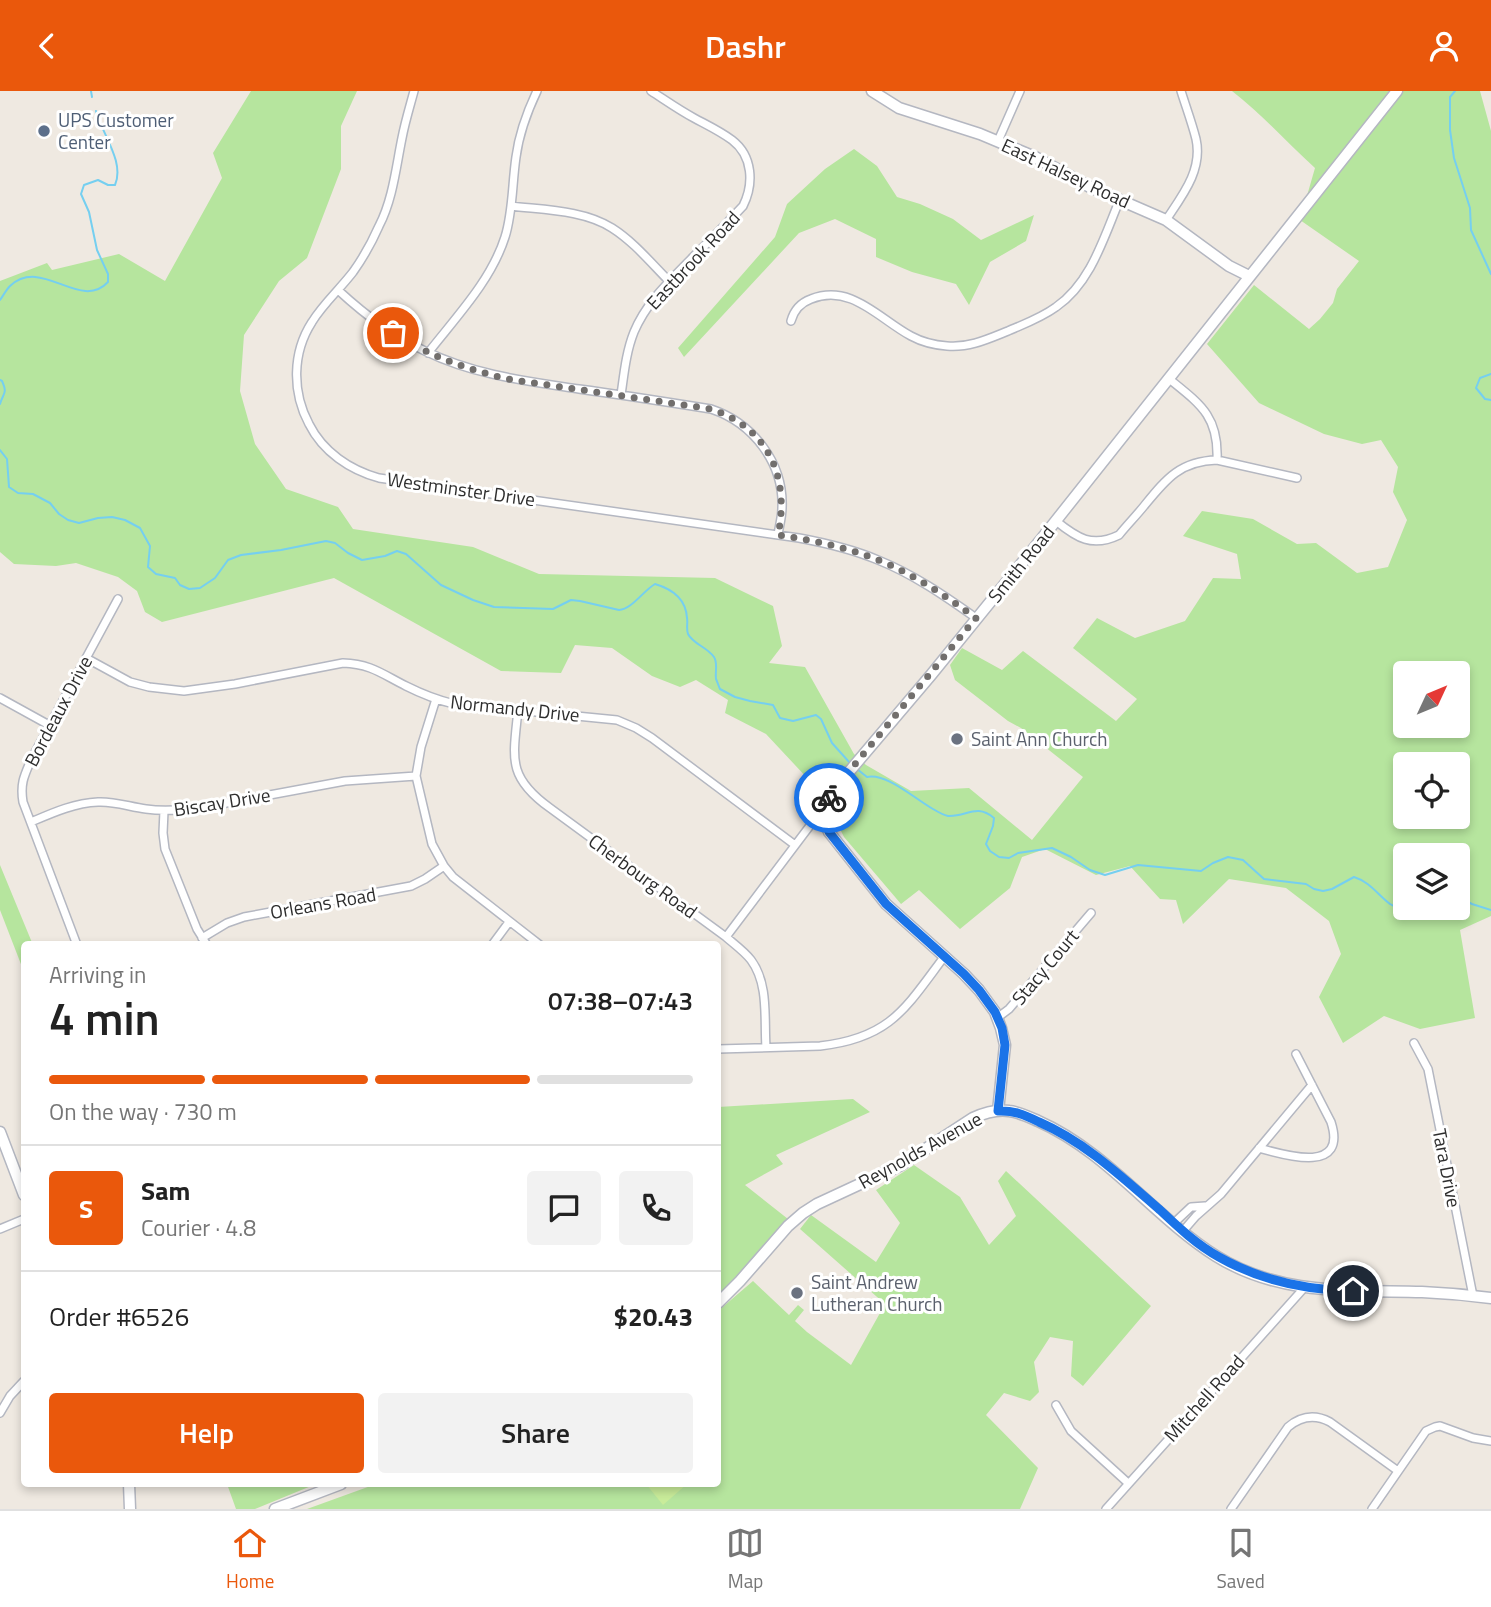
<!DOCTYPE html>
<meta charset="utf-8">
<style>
body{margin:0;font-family:"Titillium Web",sans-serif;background:#f2f2f2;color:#222;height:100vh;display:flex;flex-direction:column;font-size:26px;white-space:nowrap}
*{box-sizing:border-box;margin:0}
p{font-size:23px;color:#767676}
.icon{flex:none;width:38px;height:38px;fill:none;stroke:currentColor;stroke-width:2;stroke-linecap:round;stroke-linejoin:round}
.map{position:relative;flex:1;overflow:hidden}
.side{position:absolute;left:21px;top:850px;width:700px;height:546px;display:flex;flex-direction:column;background:#fff;border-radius:7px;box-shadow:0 4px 10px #0003}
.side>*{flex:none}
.needle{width:46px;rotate:46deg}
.fabs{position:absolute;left:1393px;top:570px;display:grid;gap:14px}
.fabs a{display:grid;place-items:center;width:77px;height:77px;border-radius:7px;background:#fff;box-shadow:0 4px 10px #0003;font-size:35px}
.pin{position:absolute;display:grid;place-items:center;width:60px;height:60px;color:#fff;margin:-30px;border:4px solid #fff;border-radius:50%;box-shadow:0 2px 7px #0007}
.courier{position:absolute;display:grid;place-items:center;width:70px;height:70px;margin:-35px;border:5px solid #1a73e8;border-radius:50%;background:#fff;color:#222;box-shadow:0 2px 9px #0007}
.overview em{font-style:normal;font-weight:600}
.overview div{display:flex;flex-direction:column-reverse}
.overview{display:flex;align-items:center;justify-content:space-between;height:119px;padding:0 28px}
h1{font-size:46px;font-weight:600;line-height:52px}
.bar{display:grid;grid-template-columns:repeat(4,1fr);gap:10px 7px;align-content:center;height:84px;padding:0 28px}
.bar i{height:9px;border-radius:5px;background:#e0e0e0}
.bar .selected{background:#ea580c}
.bar p{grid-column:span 4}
.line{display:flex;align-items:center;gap:18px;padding:0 28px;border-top:2px solid #e0e0e0}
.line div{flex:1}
.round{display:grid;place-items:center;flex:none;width:74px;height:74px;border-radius:7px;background:#f2f2f2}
.button{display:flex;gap:14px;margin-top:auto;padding:14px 28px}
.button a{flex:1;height:80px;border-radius:7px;background:#ea580c;color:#fff;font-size:28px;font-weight:600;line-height:80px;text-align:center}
.button a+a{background:#f2f2f2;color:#222}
header{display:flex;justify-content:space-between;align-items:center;height:91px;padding:0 28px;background:#ea580c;color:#fff;font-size:32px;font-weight:600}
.dock{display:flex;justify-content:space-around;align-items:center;height:98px;border-top:2px solid #e0e0e0;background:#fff;font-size:19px;color:#767676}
.dock a{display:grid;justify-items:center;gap:4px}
.dock .selected{color:#ea580c}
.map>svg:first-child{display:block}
</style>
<header><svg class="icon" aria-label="back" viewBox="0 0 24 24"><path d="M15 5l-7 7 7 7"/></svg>Dashr<svg class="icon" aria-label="person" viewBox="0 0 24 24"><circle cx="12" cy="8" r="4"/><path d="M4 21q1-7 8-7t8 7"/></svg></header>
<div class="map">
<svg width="1491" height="1418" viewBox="0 0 1491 1418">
<rect width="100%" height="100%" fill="#efe9e1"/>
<!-- green -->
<path fill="#b6e59e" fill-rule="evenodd" d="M251,0H357L341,35V78L307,167L279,190L244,244L240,300L255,353L286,398L338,416L353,438L473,456L539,483L715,487L773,515L782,555L769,572L805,576L854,663L866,674L911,700L969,697L1032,749L1083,686L1021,637L1008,630L955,589L950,574L962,557L1002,579L1023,560L1116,630L1137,608L1073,557L1097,527L1135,547L1185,530L1213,487L1241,488L1237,463L1183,445L1202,420L1253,428L1297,453L1316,452L1357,482L1388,476L1407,429L1393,401L1398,376L1381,349L1362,353L1324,343L1259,312L1207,253L1254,194L1309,238L1320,228L1333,212L1337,198L1359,170L1300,129L1315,77C1287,52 1262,23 1232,0H1480L1491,40V825L1460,839L1475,927L1420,938L1384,925L1343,952L1319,906L1341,863L1329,830L1286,797L1229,788L1183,833L1176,809L1160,808L1130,775L1096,784L1045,758L1022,766L1010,797L960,838L919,799L901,813L844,746L823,704L766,643L725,622L728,609L696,589L680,596L652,585L612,557L575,554L561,582L501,580L334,487L162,531L145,521L137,500L118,486L76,472L56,475L14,473L0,461V190L47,172L52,179L119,163L165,190L222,87L213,62ZM1405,583H1458V635H1405ZM1405,674H1458V726H1405ZM1405,765H1458V817H1405Z
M854,58L877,75L897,106L920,113L953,128L981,149L1034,124L1026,150L990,171L969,214L956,193L912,181L876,166V148L835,128L799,142L684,266L678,257L775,146L787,113L825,78Z
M0,774L33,854H24V881L0,819Z
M853,1008L870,1021L776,1064L783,1073L745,1094L788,1128L749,1175L719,1206L718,1205V1016Z
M914,1074L960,1106L989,1154L1016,1125L998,1090L1006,1080L1151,1215L1083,1295L1071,1285L1073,1250L1050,1246L1034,1271L1039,1301L1030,1310L1004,1302L986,1324L1038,1377L1020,1418H307L376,1393H718V1220L753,1190L789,1224L798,1214L804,1219L795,1230L807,1241L851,1274L885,1213L800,1138L811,1124L876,1171L900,1132L876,1099Z
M227,1393H316L255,1418H236Z"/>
<!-- pitch -->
<path fill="#c9ec9a" d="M646,1393H687L663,1414Z"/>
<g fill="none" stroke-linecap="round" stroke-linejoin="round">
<!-- stream -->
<path stroke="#75cff0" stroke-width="2" d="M91,0L92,6
M1455,0L1450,6V39L1454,67L1470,117L1471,139L1491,183
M0,209C3,205 6,199 10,195C42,165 80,221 108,191V183L97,159L89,121L81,103L84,94L98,89L108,94H115C125,71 102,43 96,20
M1491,283L1480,287L1476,297L1485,308L1491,309
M0,289L2,290C8,303 3,302 0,313
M0,359L7,368L9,396L18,402L33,403L50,412L59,423L68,429L79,432L98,427L112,426L125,429L140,437L150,455L148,476L156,483L175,487L180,494L189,498L200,497L215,487L228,469L241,464L281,459L326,450L335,452L348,462L362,469L385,465L397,460L406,463L441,494L473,509L494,516L553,518L571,509L580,510L619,519C632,518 642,501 655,493C672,498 686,508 687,527C688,532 686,538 688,543C693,553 707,556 714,566C718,572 715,580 716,588C717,590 719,596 720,598L735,606L750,610L773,614L780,627L793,630L816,624L821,628L832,652L850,672
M857,678L867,686C887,682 915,708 933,718C938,721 943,724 948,725C967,726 976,712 994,727L993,735L986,753L990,760L999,766L1009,767L1018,762L1052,757L1071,766L1090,779L1105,784L1138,774L1201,780L1213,772L1228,766L1243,769L1264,788L1306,793L1314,798L1323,800L1332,798L1354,786C1370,791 1377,803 1390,813C1402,821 1431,821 1446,821L1449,817
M1458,809L1462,808L1472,813L1491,819"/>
<!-- minor casing -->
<g stroke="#b4b7c1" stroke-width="10">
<path id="minor" d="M414,0C410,15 405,31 402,47C396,76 393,108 379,135C372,151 363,167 353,181C340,198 323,213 312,231C292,262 292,301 309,333C323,361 350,379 379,387L799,447C826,452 852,458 878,469C913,483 945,505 976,527
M998,50L1020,0
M511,115C544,119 584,119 612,137C634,151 651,172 669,190
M1166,129C1182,105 1203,79 1196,48C1192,32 1186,16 1181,0
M338,199C364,223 392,245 425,260C474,284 526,290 579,298C623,304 667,311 711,318C753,332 784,372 782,417C782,426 779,436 778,444
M791,230C794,219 800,212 811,208C851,192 879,228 911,245C922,251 934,254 947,255C969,257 988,248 1008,240C1024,233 1041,227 1056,216C1091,192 1104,146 1120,108
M428,262C456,226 491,190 505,146C513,121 512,93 516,66C519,43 527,21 537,0
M1168,287C1200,313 1219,325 1217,369
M621,304C624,283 626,261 634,241C647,210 671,189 694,165C711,149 727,132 743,115C754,93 753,65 732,49C720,40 707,34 694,27C679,19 665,9 651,0
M1056,430C1077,447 1092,457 1119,444C1127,434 1136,425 1144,415C1166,388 1180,370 1217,369L1297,387
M86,567L130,591L149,596L184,600L235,593L343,572C371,573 382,583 406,595C422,603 437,609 454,613L617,629L636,637L652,647L795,754
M0,607L49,634
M436,608L421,656L416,685L432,753L444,775L453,786L540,854
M518,619C513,668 507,686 550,717L726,846C734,853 744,860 751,869C769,893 764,928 766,956
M164,720L163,742L165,758L197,838L207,854
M31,731C52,722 74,712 98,711C114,710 130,716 146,718C166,721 185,719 205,716L345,690L416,685
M726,846L821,720
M202,847L227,832L244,826L411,795L425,788L444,775
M77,854L23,711C20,693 24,685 31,669L118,508
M492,854L509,831
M997,927L1009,918L1091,822
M1414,952L1428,978L1473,1205
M718,958L820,955C890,947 905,918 944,866
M1259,1057C1284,1064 1348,1084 1331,1031L1296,963
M1174,1132L1191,1116L1205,1115
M0,1138L24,1128
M1183,1140L1196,1125L1221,1103L1312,994
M1056,1314L1071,1340L1128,1392
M0,1322L10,1305L24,1290
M1106,1418L1304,1197
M1231,1418L1288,1336C1301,1325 1315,1323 1330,1331L1398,1380
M1372,1418L1426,1340L1435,1336L1440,1335L1473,1347L1491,1350"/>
</g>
<!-- tertiary casing -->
<g stroke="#b4b7c1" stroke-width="13">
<path id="tertiary" d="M872,0L899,17L980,43L1035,66L1090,96L1166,129L1229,175L1249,185
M998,1020L1005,954L1001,937L995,921L979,899L964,883L886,813L829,741L821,720L837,695L931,584L1043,446L1397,0
M0,1041L24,1104
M718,1212L740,1190L788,1135L803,1122L817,1113L901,1074L973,1027C984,1022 996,1018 1009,1020C1019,1021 1029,1026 1038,1030C1108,1061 1153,1125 1216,1165C1280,1205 1350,1199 1422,1201C1445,1202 1468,1204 1491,1207
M129,1393L130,1418
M275,1418L341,1393"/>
</g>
<!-- minor -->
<use href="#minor" stroke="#fff" stroke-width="7"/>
<!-- tertiary -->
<use href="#tertiary" stroke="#fff" stroke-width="10"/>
</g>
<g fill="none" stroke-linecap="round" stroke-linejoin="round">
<!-- done -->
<path stroke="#726f6d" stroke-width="7" stroke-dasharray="0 12.6" d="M393,242C429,265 467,278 507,288L711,318C769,337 790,387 778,444C812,449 846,456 878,469C914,483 945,505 976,527L837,695L829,707"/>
<!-- route -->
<path stroke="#1a73e8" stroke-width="9" d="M829,707L821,720L829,741L886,813L964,883L979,899L995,921L1002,937L1005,954L998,1020C1013,1019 1025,1024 1039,1031C1085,1051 1122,1086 1160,1119C1178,1136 1197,1154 1219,1166C1261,1190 1305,1199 1353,1200"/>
</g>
<!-- markers -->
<circle fill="#5c6f8a" stroke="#fff" stroke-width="2.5" cx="44" cy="40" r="7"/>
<g fill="#6b7280" stroke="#fff" stroke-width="2.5">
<circle cx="957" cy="648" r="7"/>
<circle cx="797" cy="1202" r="7"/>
</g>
<g text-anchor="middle" stroke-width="6" stroke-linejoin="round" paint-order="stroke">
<!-- service labels -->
<g font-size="19" fill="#4e5e75" stroke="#fff" text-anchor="start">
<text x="58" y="36">UPS Customer<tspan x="58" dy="22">Center</tspan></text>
</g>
<!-- street labels -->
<g font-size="19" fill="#2e2e2e" stroke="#fff">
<text transform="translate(1066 82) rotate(25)" y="7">East Halsey Road</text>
<text transform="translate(693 169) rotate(-47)" y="7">Eastbrook Road</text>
<text transform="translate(461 398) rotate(8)" y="7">Westminster Drive</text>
<text transform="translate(1021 473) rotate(-51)" y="7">Smith Road</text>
<text transform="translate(515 617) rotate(6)" y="7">Normandy Drive</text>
<text transform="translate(58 620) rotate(-62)" y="7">Bordeaux Drive</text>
<text transform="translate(222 711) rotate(-9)" y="7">Biscay Drive</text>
<text transform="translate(643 785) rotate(36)" y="7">Cherbourg Road</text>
<text transform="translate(323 812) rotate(-10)" y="7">Orleans Road</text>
<text transform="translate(1045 876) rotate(-50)" y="7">Stacy Court</text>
<text transform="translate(920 1059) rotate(-29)" y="7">Reynolds Avenue</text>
<text transform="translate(1447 1077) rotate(79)" y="7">Tara Drive</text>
<text transform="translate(1204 1307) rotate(-48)" y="7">Mitchell Road</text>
</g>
<!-- worship labels -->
<g font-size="19" fill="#5b616d" stroke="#fff" text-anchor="start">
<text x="971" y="655">Saint Ann Church</text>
<text x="811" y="1198">Saint Andrew<tspan x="811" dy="22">Lutheran Church</tspan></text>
</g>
</g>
</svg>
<div class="fabs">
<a><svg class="needle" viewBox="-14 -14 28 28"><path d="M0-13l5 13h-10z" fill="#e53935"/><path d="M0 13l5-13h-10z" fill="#767676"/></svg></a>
<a><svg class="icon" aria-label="locate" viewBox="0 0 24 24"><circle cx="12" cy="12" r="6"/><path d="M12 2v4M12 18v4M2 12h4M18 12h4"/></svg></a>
<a><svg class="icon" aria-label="layers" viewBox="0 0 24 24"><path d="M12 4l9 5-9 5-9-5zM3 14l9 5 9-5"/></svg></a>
</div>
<div class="pin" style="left:393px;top:242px;background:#ea580c"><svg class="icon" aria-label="bag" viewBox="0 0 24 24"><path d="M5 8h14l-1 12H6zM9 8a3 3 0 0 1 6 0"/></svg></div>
<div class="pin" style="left:1353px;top:1200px;background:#1f2937"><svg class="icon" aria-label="home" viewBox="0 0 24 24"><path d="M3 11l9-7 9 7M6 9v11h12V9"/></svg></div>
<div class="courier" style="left:829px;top:707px"><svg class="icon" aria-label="bike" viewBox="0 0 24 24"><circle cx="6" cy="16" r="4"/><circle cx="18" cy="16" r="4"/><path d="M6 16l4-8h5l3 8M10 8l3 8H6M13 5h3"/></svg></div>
<section class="side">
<div class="overview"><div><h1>4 min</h1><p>Arriving in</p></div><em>07:38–07:43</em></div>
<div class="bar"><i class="selected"></i><i class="selected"></i><i class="selected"></i><i></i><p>On the way · 730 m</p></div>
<div class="line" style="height:126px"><b class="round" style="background:#ea580c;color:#fff">S</b><div><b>Sam</b><p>Courier · 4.8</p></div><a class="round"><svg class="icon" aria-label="chat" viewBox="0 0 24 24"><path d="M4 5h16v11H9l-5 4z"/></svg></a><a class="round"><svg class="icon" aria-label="phone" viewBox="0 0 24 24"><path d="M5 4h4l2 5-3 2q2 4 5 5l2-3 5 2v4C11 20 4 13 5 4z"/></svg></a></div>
<div class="line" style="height:91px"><div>Order #6526</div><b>$20.43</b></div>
<div class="button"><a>Help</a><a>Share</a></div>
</section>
</div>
<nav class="dock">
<a class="selected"><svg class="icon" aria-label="home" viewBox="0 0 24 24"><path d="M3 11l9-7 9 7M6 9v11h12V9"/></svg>Home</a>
<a><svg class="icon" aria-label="map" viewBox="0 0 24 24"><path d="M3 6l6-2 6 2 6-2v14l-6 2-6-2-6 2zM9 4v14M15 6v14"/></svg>Map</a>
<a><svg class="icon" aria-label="saved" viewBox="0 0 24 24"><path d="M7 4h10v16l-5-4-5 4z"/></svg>Saved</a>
</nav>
